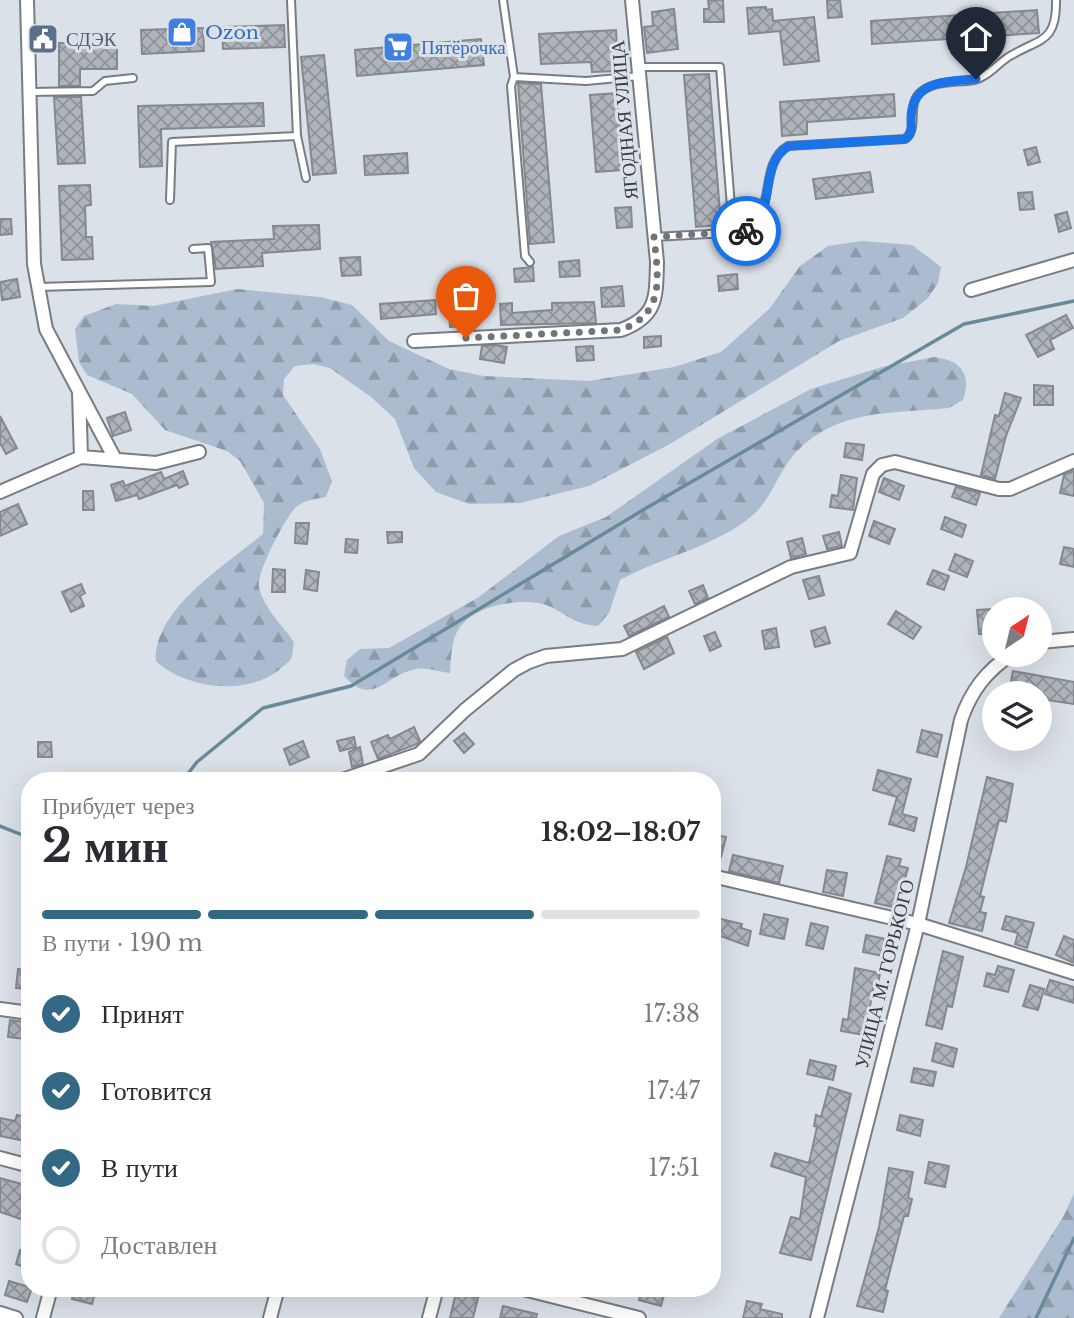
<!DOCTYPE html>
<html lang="ru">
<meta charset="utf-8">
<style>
body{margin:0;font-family:"Libre Baskerville",serif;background:#f2f2f3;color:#2b2b33;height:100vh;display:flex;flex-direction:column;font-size:26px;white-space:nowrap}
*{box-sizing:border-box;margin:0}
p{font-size:23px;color:#7c7c81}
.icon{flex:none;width:38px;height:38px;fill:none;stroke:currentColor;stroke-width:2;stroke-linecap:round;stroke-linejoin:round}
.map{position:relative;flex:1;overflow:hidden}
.details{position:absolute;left:21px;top:772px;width:700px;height:525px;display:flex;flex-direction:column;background:#fff;border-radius:28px;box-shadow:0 7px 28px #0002}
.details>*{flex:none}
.needle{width:46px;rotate:35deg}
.buttons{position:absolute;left:982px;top:597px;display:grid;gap:14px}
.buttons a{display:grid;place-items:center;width:70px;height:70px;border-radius:50%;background:#fff;box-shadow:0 7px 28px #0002;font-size:35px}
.pin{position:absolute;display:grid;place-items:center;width:60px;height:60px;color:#fff;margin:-72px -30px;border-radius:50% 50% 50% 0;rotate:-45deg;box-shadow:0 0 7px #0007}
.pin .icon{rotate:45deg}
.courier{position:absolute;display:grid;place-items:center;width:70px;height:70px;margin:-35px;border:5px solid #1a73e8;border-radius:50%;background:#fff;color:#222;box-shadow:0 2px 9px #0007}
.overview em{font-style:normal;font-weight:800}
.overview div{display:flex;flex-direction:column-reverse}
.overview{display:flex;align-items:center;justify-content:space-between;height:119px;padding:0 21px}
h1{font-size:46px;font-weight:800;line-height:52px}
.bar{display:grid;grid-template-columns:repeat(4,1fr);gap:10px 7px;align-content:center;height:84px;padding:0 21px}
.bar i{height:9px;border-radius:5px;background:#e1e1e2}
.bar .active{background:#336985}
.bar p{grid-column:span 4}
ol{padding:0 21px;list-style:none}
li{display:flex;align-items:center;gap:21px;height:77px}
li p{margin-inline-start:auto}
li .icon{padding:7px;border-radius:50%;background:#336985;color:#fff;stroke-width:4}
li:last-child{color:#7c7c81}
li i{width:38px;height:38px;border:4px solid #e1e1e2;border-radius:50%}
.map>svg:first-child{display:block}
</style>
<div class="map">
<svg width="1074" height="1318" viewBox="0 0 1074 1318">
<defs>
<pattern id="forest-firs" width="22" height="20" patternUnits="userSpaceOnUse" patternTransform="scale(1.75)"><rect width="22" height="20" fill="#abbcd1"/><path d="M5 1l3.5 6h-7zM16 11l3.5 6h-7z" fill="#8c9aab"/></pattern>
<pattern id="building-cross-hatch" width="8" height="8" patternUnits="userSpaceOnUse" patternTransform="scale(1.75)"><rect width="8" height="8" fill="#aeb4ba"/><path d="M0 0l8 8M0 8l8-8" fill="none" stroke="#8f9398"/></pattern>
</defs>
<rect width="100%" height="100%" fill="#dbe1e8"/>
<!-- forest -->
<path fill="url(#forest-firs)" d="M862,241L912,245L941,267L938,283L928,298L903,318L839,341L670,444L589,486L520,503L469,504L436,492L414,468L395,419L371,397L330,368L313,364L295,366L284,379L283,395L320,449L332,481L326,497C315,499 304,500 295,508C285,519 256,573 259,587C263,607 282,625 294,642C293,647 293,655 291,659C289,662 282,667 279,670C247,696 185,689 156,661C153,609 227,564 263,534L264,503L240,461L227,451L165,430L132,394L87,375L79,362L75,329L84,316L116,304L154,306L237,289L320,297L352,305L389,341L449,369L484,376L589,381L674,367L721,352L770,308L800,266L828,246Z
M934,357C961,360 972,374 963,400L949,408C890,414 834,408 792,457C778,474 770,500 754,514C717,547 663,556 620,580L609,613L598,626C570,625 558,605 537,603C509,599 462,608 454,640C451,650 451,662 450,673C440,672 426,667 417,669C386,673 374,709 344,676L347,660L360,649L389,648L479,597L559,536L606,517L717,439L811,389L882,367Z
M1074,1193V1318H999L1063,1217Z"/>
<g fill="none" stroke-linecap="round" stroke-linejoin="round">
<!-- stream -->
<path stroke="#698a99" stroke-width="3.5" d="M183,780L197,762L263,708L351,686L648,507L964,324L1074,301
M0,826L30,838
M1036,1318L1074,1238"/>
</g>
<!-- building -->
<path fill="url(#building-cross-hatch)" stroke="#83898f" stroke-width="2" d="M708,0H723L724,22H704V9H709Z
M827,0H840L842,17L828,18Z
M766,7V10L772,9L773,21L814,17L819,61L784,65L780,31L749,34L747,8Z
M674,9L678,49L647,53L644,27L653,26L652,12Z
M1037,10L1039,33L872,44L871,21Z
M284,25L285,47L223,49L222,27Z
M203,28L204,51L142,54L141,30Z
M616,30L618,71L592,72L591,62L541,64L539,34Z
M481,39L484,65L357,76L355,50Z
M59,43L117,44V69H80V86H59Z
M324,55L336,173L313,175L301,57Z
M709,74L721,225L696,227L684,75Z
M518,83L541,84L554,242L530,244Z
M617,93L623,170L596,172L590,95Z
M894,94L895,116L807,122V134L782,136L780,102Z
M54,97H81L85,163L58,164Z
M263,103L264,126L161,129L162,166L140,167L138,106Z
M1036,147L1040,162L1028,165L1024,150Z
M407,153L408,173L365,175L364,156Z
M870,172L873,192L816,199L813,179Z
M90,185L91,205L85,206L86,237H92L93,259L62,260L59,186Z
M1032,192L1034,209L1020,210L1018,193Z
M631,207L632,227L617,228L615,208Z
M1067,212L1071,228L1059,232L1055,215Z
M0,219H11L12,234L0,235Z
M319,225L320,249L262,253L263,266L216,269L211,242L274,239L273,226Z
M360,257L361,275L342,276L340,258Z
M579,260L580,276L560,277L559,262Z
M533,267L534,281L515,282L514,269Z
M737,274L738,289L719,291L718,276Z
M17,279L20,297L2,300L0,282Z
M622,286L624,306L602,307L601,288Z
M435,300L436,314L381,319L380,304Z
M594,302L596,323L501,325L500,304L512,303V313L552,310V303Z
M449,306H464L465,326L450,327Z
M1066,315L1073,328L1050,340L1054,349L1038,357L1026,335Z
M661,336V346L644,348V337Z
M495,345L507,347L504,363L480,359L482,346Z
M593,346L594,360L577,361L576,347Z
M1034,385L1053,386V405H1034Z
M1005,393L1021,398L1006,436L995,479L981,475L995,415L999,416Z
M125,412L131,430L113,436L107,418Z
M0,416L17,448L6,454L0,443Z
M846,443L864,445L862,460L844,457Z
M183,471L188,484L179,488L177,485L139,499L137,495L116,501L111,485L123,481L125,486L161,472L164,479Z
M1074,471V496L1060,493L1064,475Z
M841,475L857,478L853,510L830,507L832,495L838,496Z
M884,478L904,486L899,500L879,492Z
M956,487L980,493L976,505L952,497Z
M83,491H93L94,510H83Z
M18,504L27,524L0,536V512Z
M945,517L966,525L962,537L941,529Z
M874,521L895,529L889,544L869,536Z
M296,523H309L307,544L295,543Z
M387,532H402V542L388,543Z
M839,532L842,546L827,549L823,536Z
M802,538L806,554L791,558L787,542Z
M346,539L358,540L357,553L345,552Z
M1064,547L1074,549V567L1060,564Z
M955,554L973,561L967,577L949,570Z
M273,569L285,570V592H272Z
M306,570L319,572L317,591L304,589Z
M933,570L949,576L944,590L927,584Z
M819,576L824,595L809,599L803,580Z
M81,584L85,593L80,596L84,606L71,612L62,592Z
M703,585L708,598L695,604L689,591Z
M664,606L669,617L629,636L624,626Z
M993,609L994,634H979L977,610Z
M896,611L921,627L913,639L888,624Z
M825,627L830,643L815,647L811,631Z
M776,628L779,647L765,649L762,631Z
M715,632L721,646L710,651L704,636Z
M667,637L674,653L644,669L636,652Z
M1013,671L1074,682V704L1040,699V691L1010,687Z
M414,727L420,741L417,744L378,759L371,742L388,735L390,739Z
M922,730L942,735L937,757L917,752Z
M464,733L474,744L464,753L454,741Z
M354,737L356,747L340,751L337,741Z
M303,741L309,757L290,765L284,749Z
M38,742H51L52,757H38Z
M360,747L363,764L352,767L349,752Z
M878,770L911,779L902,814L917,818L914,831L889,824L897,797L873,790Z
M987,777L1013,784L1006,822L999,820L980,896L984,897L980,912L986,913L982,931L949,923L966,867Z
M712,834L726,837L721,857L712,855Z
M733,855L783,866L779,883L729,871Z
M887,856L901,859L899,866L908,868L897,908L875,903Z
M827,870L847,873L843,896L823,892Z
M764,914L788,919L784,939L760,934Z
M1006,916L1034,923L1027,948L1015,944L1018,933L1002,929Z
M712,917L742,924L741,928L751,931L748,946L712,933Z
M811,923L828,927L823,949L806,945Z
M866,935L886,939L883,956L863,952Z
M1064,936L1074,940V963L1056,955Z
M943,951L963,957L952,1007L947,1006L942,1029L926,1025Z
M998,966L1014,970L1008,992L984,986L987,973L995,975Z
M855,968L880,973L878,985L874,984L865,1035L841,1031L843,1019L848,1020Z
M18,969L30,970V989L16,988Z
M1050,980L1074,987V1003L1045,994Z
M1030,985L1044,989L1038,1010L1023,1006Z
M10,1020L26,1022L24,1039L8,1037Z
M936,1043L957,1049L953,1067L932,1061Z
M810,1060L836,1066L833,1080L807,1074Z
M914,1068L936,1072L933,1086L911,1082Z
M829,1087L851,1094L811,1260L780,1253L791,1217L800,1219L806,1177L771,1166L775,1153L809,1163L817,1127L814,1126L816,1115L821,1117Z
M17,1115L30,1118V1142L0,1136V1118L15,1121Z
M900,1115L923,1120L920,1136L897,1130Z
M929,1162L949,1166L945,1187L925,1183Z
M889,1168L913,1172L908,1198L912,1199L908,1216H904L885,1290L888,1291L883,1312L857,1306L879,1227Z
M0,1178L25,1185L20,1199L30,1202V1222L0,1212Z
M20,1250L30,1253V1269L16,1264Z
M9,1281L32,1288L27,1302L5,1295Z
M75,1288H96L92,1304L72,1299Z
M642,1288H666L661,1306L639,1300Z
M456,1293L478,1298L473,1318H450Z
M747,1301L762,1304L760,1309L782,1314V1318H743Z
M503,1306L537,1314L536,1318H500Z"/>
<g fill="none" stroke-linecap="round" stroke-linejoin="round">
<!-- lane casing -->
<g stroke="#787d83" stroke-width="10">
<path id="lane" d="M503,0L514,77L586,81L639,76
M639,67H720L733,232
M514,77L511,86L525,256L530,262
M30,92L93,91L105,81L133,78
M297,136L306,178
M170,200L172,142L297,136L291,0
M654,237L744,232C778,216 757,164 788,146L905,139C920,129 905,103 922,91C938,80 956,83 974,80C988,77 998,63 1010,56C1040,38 1057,43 1056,0
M38,287L211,282L208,248L193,249"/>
</g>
<!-- street casing -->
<g stroke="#787d83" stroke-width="16">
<path id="street" d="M27,0L34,264L46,329L115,459
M971,290L1074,260
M414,341L621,330C658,316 656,297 657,262L632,0
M79,392L81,457
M0,492L81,457L156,463L199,452
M1040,642L1074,639
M342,780L419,754L465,710L514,670L529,662L546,656L622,649L791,567L850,553L873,474L882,465L895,462L999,489H1010L1074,461
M712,876L918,924L1074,973
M0,1009L30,1013
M0,1158L30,1166
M519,1288L639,1318
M0,1313L16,1318
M43,1318L51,1288
M270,1318L278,1288
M429,1318L437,1288
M817,1318L918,924L961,720C971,691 986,671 1012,654"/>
</g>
<!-- lane -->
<use href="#lane" stroke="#fff" stroke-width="6"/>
<!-- street -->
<use href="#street" stroke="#fff" stroke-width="12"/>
</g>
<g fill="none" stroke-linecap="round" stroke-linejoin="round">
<!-- done -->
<path stroke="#717479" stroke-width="7" stroke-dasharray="0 12.6" d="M466,338L621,330C666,313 658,277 654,237L746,231"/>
<!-- route -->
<path stroke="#1a73e8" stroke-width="9" d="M746,231C778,216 757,164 789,146L905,139C913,134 911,128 911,120C911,80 945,82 976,79"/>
</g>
<!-- icons -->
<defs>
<g id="shop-square" transform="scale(1.575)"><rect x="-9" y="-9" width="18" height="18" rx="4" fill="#3f7fe0" stroke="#dbe1e8"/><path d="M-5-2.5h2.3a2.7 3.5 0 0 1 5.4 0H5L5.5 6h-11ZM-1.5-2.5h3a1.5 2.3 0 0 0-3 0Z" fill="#fff"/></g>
<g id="civic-square" transform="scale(1.575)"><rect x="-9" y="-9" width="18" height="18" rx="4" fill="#5c6f8a" stroke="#dbe1e8"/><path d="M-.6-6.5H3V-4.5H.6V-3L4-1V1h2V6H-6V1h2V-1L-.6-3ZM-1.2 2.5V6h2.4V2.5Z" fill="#fff"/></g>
<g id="supermarket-square" transform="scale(1.575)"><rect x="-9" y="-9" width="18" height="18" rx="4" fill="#3f7fe0" stroke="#dbe1e8"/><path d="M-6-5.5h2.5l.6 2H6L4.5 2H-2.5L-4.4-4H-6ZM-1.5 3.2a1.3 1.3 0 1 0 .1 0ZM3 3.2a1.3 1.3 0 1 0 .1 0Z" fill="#fff"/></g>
</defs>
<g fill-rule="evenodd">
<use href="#shop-square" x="182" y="32"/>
<use href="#civic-square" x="43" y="39"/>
<use href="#supermarket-square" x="398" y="47"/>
</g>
<g text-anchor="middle" stroke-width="6" stroke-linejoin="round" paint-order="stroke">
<!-- shop labels -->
<g font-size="19" fill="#366cbe" stroke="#dbe1e8" text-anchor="start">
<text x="205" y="39">Ozon</text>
<text x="421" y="54">Пятёрочка</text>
</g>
<!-- service labels -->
<g font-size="19" fill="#4e5e75" stroke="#dbe1e8" text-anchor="start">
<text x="66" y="46">СДЭК</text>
</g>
<!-- street labels -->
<g font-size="19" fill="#383a3d" stroke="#dbe1e8">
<text transform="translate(624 120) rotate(-95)" y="7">ЯГОДНАЯ УЛИЦА</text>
<text transform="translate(884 974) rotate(-76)" y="7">УЛИЦА М. ГОРЬКОГО</text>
</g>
</g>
</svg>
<div class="buttons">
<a><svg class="needle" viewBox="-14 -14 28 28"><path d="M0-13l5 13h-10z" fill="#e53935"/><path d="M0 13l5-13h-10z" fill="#7c7c81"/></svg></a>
<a><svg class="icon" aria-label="layers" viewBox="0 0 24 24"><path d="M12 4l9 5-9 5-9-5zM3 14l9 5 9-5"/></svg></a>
</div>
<div class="pin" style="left:466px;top:338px;background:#ea580c"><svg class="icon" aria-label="bag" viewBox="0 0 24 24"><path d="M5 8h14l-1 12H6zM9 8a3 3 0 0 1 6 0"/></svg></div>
<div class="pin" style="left:976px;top:79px;background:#1f2937"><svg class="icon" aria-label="home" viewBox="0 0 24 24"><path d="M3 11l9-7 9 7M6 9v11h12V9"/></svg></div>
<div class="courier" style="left:746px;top:231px"><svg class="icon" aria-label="bike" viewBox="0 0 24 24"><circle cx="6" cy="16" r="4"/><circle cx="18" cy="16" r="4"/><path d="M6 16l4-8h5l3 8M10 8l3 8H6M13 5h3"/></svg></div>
<section class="details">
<div class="overview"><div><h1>2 мин</h1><p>Прибудет через</p></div><em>18:02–18:07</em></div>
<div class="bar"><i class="active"></i><i class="active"></i><i class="active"></i><i></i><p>В пути · 190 m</p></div>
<ol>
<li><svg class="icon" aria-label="check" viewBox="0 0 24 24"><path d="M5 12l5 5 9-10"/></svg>Принят<p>17:38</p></li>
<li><svg class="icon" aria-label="check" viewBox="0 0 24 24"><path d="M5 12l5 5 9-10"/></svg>Готовится<p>17:47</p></li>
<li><svg class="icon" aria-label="check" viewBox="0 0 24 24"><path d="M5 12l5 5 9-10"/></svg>В пути<p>17:51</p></li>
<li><i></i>Доставлен</li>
</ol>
</section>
</div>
